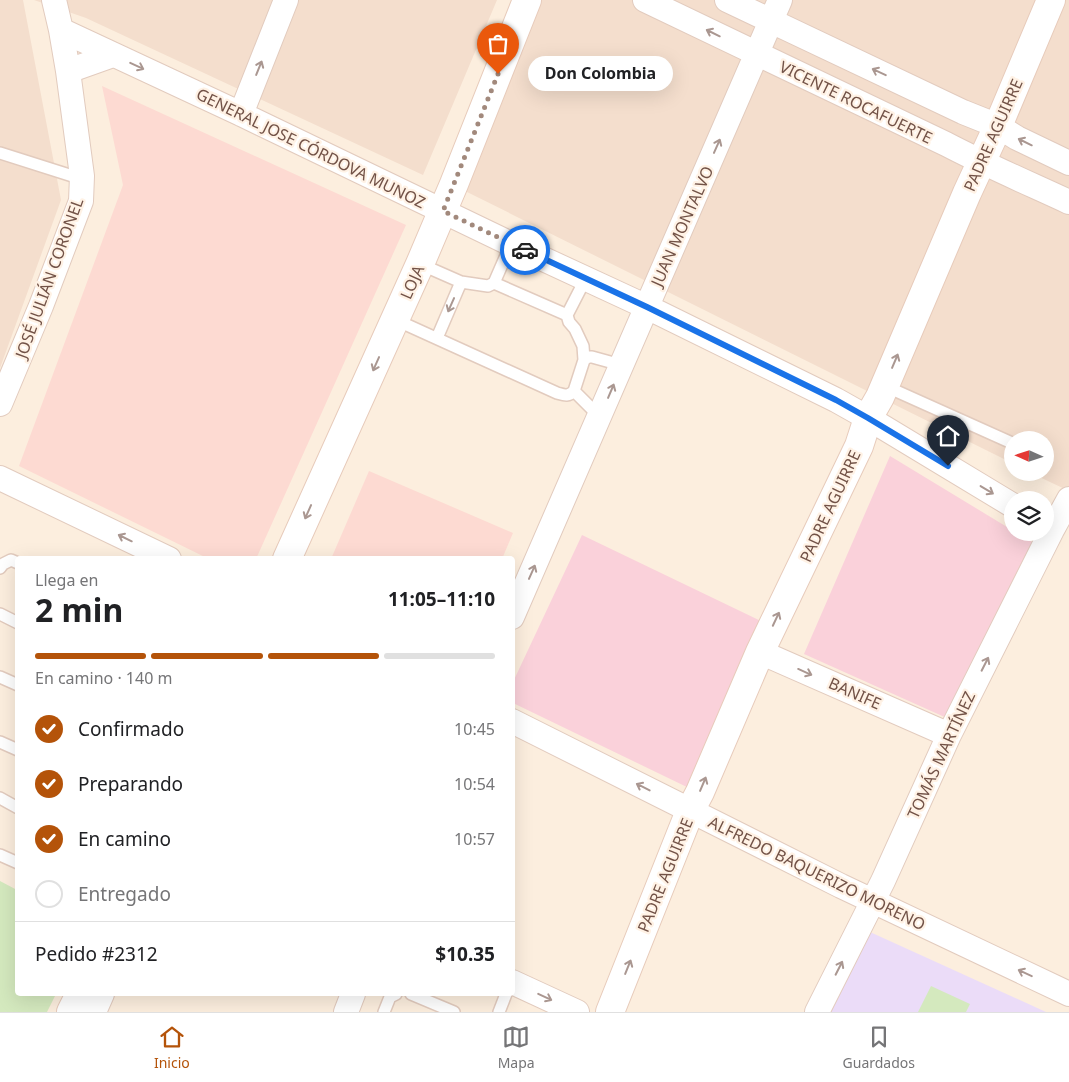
<!DOCTYPE html>
<html lang="es">
<meta charset="utf-8">
<style>
body{margin:0;font-family:"Noto Sans",sans-serif;background:#f2f2f2;color:#202124;height:100vh;display:flex;flex-direction:column;font-size:19px;white-space:nowrap}
*{box-sizing:border-box;margin:0}
p{font-size:16px;color:#757577}
.icon{flex:none;width:28px;height:28px;fill:none;stroke:currentColor;stroke-width:2;stroke-linecap:round;stroke-linejoin:round}
.map{position:relative;flex:1;overflow:hidden}
.drawer{position:absolute;left:15px;top:556px;width:500px;height:440px;display:flex;flex-direction:column;background:#fff;border-radius:5px;box-shadow:0 5px 20px #0002}
.drawer>*{flex:none}
.needle{width:32px;rotate:273deg}
.buttons{position:absolute;left:1004px;top:431px;display:grid;gap:10px}
.buttons a{display:grid;place-items:center;width:50px;height:50px;border-radius:50%;background:#fff;box-shadow:0 5px 20px #0002;font-size:25px}
.pin{position:absolute;display:grid;place-items:center;width:42px;height:42px;color:#fff;margin:-51px -21px;border-radius:50% 50% 50% 0;rotate:-45deg;box-shadow:0 0 5px #0007}
.pin .icon{rotate:45deg}
.courier{position:absolute;display:grid;place-items:center;width:50px;height:50px;margin:-25px;border:4px solid #1a73e8;border-radius:50%;background:#fff;color:#222;box-shadow:0 1px 6px #0007}
.bubble{position:absolute;height:35px;border-radius:18px;background:#fff;box-shadow:0 5px 20px #0002;font-size:16px;font-weight:700;line-height:35px;text-align:center}
.headline em{font-style:normal;font-weight:700}
.headline div{display:flex;flex-direction:column-reverse}
.headline{display:flex;align-items:center;justify-content:space-between;height:85px;padding:0 20px}
h1{font-size:32px;font-weight:700;line-height:38px}
.bar{display:grid;grid-template-columns:repeat(4,1fr);gap:8px 5px;align-content:center;height:60px;padding:0 20px}
.bar i{height:6px;border-radius:4px;background:#e0e0e0}
.bar .active{background:#b45309}
.bar p{grid-column:span 4}
.line{display:flex;align-items:center;gap:12px;padding:0 20px;border-top:1px solid #e0e0e0}
.line div{flex:1}
ol{padding:0 20px;list-style:none}
li{display:flex;align-items:center;gap:15px;height:55px}
li p{margin-inline-start:auto}
li .icon{padding:5px;border-radius:50%;background:#b45309;color:#fff;stroke-width:4}
li:last-child{color:#757577}
li i{width:28px;height:28px;border:2px solid #e0e0e0;border-radius:50%}
.tab-bar{display:flex;justify-content:space-around;align-items:center;height:70px;border-top:1px solid #e0e0e0;background:#fff;font-size:14px;color:#757577}
.tab-bar a{display:grid;justify-items:center;gap:2px}
.tab-bar .active{color:#b45309}
.map>svg:first-child{display:block}
</style>
<div class="map">
<svg width="1069" height="1012" viewBox="0 0 1069 1012">
<rect width="100%" height="100%" fill="#fceede"/>
<!-- residential -->
<path fill="#f4decd" d="M0,0H23L61,200L0,368Z
M34,0H497L423,175L86,18Z
M541,0H1069V491L1031,473L1045,472V440H1012V463L463,190Z"/>
<!-- commercial -->
<path fill="#fddad2" d="M102,86L406,225L256,559H209L19,466L123,185Z
M369,471L513,533L502,559H331Z"/>
<!-- education -->
<path fill="#ebdcf8" d="M870,932L1046,1012H831Z"/>
<!-- medical -->
<path fill="#fad1da" d="M890,456L1012,530V532L1017,533L1037,545L949,719L804,654Z
M582,535L769,625L691,789L513,703V682Z"/>
<!-- green -->
<path fill="#d4e9be" d="M0,881L17,890L18,994H56L47,1012H0Z
M931,986L970,1004L966,1012H918Z"/>
<g fill="none" stroke-linecap="round" stroke-linejoin="round">
<!-- service casing -->
<g stroke="#e2cbbe" stroke-width="14">
<path id="service" d="M0,153L82,179
M420,264L461,282
M494,283L567,315
M396,320L557,393C564,395 568,397 574,391L584,360L588,357H592L621,365
M437,338L461,282L488,286L494,283L511,244
M584,360L583,346L575,329L569,322L567,315L586,278
M885,386L1012,443
M574,391L600,417
M0,568L3,564L11,560L18,563
M0,614L18,623
M0,677L18,685
M0,742L18,750
M0,798L18,808
M0,855L18,863
M411,994L454,1012
M384,1012L390,997L396,994
M499,1012L506,994"/>
</g>
<!-- minor casing -->
<g stroke="#e2cbbe" stroke-width="26">
<path id="minor" d="M645,0L946,144C986,165 1028,183 1069,202
M727,0L963,112L998,126L1017,138L1069,163
M61,30L241,114L511,244L647,307L836,400L868,418L1012,505
M68,71L113,55
M241,114L286,0
M0,404L41,306L81,201L82,176L68,71L61,30L54,0
M0,478L169,559
M512,617L780,0
M760,652L949,735
M512,721L841,886L1069,994
M512,982L577,1012
M94,1012L102,994
M346,1012L353,994
M817,1012L883,881L949,735L1052,530L1069,499"/>
</g>
<!-- secondary casing -->
<g stroke="#e7cbbb" stroke-width="30">
<path id="secondary" d="M287,559L420,264L454,184L527,0
M71,1012L80,994
M610,1012L690,811L700,792L760,652L859,446L868,418L880,397L967,193L998,126L1051,0"/>
</g>
<!-- service -->
<use href="#service" stroke="#fff" stroke-width="11"/>
<!-- minor -->
<use href="#minor" stroke="#fff" stroke-width="24"/>
<!-- secondary -->
<use href="#secondary" stroke="#fff" stroke-width="28"/>
</g>
<!-- one-way arrows -->
<defs><path id="oneway-shaft" d="M-6 0H5M1.5-3L5.5 0L1.5 3" fill="none" stroke-width="1.6" stroke-linecap="round" stroke-linejoin="round" transform="scale(1.25)"/></defs>
<g stroke="#aa9791">
<use href="#oneway-shaft" transform="translate(713 33) rotate(-154)"/>
<use href="#oneway-shaft" transform="translate(137 66) rotate(25)"/>
<use href="#oneway-shaft" transform="translate(259 68) rotate(-68)"/>
<use href="#oneway-shaft" transform="translate(879 72) rotate(-155)"/>
<use href="#oneway-shaft" transform="translate(1025 142) rotate(-154)"/>
<use href="#oneway-shaft" transform="translate(717 146) rotate(-66)"/>
<use href="#oneway-shaft" transform="translate(451 305) rotate(114)"/>
<use href="#oneway-shaft" transform="translate(895 361) rotate(-67)"/>
<use href="#oneway-shaft" transform="translate(376 364) rotate(114)"/>
<use href="#oneway-shaft" transform="translate(611 391) rotate(-67)"/>
<use href="#oneway-shaft" transform="translate(987 490) rotate(31)"/>
<use href="#oneway-shaft" transform="translate(308 512) rotate(114)"/>
<use href="#oneway-shaft" transform="translate(125 538) rotate(-154)"/>
<use href="#oneway-shaft" transform="translate(532 572) rotate(-66)"/>
<use href="#oneway-shaft" transform="translate(776 619) rotate(-65)"/>
<use href="#oneway-shaft" transform="translate(985 664) rotate(-63)"/>
<use href="#oneway-shaft" transform="translate(805 672) rotate(24)"/>
<use href="#oneway-shaft" transform="translate(703 784) rotate(-67)"/>
<use href="#oneway-shaft" transform="translate(643 787) rotate(-153)"/>
<use href="#oneway-shaft" transform="translate(628 967) rotate(-68)"/>
<use href="#oneway-shaft" transform="translate(839 968) rotate(-63)"/>
<use href="#oneway-shaft" transform="translate(1025 973) rotate(-155)"/>
<use href="#oneway-shaft" transform="translate(545 997) rotate(25)"/>
</g>
<g fill="none" stroke-linecap="round" stroke-linejoin="round">
<!-- done -->
<path stroke="#a2897c" stroke-width="5" stroke-dasharray="0 9" d="M498,74L443,211L525,250"/>
<!-- route -->
<path stroke="#1a73e8" stroke-width="6" d="M525,250L647,307L836,400L868,418L948,466"/>
</g>
<g text-anchor="middle" stroke-width="4.5" stroke-linejoin="round" paint-order="stroke">
<!-- street labels -->
<g font-size="16" fill="#725247" stroke="#fff2e5">
<text transform="translate(856 102) rotate(26)" y="6">VICENTE ROCAFUERTE</text>
<text transform="translate(993 135) rotate(-66)" y="6">PADRE AGUIRRE</text>
<text transform="translate(311 148) rotate(26)" y="6">GENERAL JOSE CÓRDOVA MUNOZ</text>
<text transform="translate(682 226) rotate(-66)" y="6">JUAN MONTALVO</text>
<text transform="translate(49 278) rotate(-70)" y="6">JOSÉ JULIÁN CORONEL</text>
<text transform="translate(412 282) rotate(-66)" y="6">LOJA</text>
<text transform="translate(830 506) rotate(-65)" y="6">PADRE AGUIRRE</text>
<text transform="translate(855 693) rotate(24)" y="6">BANIFE</text>
<text transform="translate(941 755) rotate(-65)" y="6">TOMÁS MARTÍNEZ</text>
<text transform="translate(817 873) rotate(26)" y="6">ALFREDO BAQUERIZO MORENO</text>
<text transform="translate(665 875) rotate(-68)" y="6">PADRE AGUIRRE</text>
</g>
</g>
</svg>
<div class="buttons">
<a><svg class="needle" viewBox="-14 -14 28 28"><path d="M0-13l5 13h-10z" fill="#e53935"/><path d="M0 13l5-13h-10z" fill="#757577"/></svg></a>
<a><svg class="icon" aria-label="layers" viewBox="0 0 24 24"><path d="M12 4l9 5-9 5-9-5zM3 14l9 5 9-5"/></svg></a>
</div>
<div class="pin" style="left:498px;top:74px;background:#ea580c"><svg class="icon" aria-label="bag" viewBox="0 0 24 24"><path d="M5 8h14l-1 12H6zM9 8a3 3 0 0 1 6 0"/></svg></div>
<div class="pin" style="left:948px;top:466px;background:#1f2937"><svg class="icon" aria-label="home" viewBox="0 0 24 24"><path d="M3 11l9-7 9 7M6 9v11h12V9"/></svg></div>
<div class="courier" style="left:525px;top:250px"><svg class="icon" aria-label="car" viewBox="0 0 24 24"><path d="M5 17H2v-5l4-1 3-4h7l3 4 3 1v5h-3M9 17h6M6 11h13"/><circle cx="7" cy="17" r="2"/><circle cx="17" cy="17" r="2"/></svg></div>
<div class="bubble" style="left:528px;top:56px;width:145px">Don Colombia</div>
<section class="drawer">
<div class="headline"><div><h1>2 min</h1><p>Llega en</p></div><em>11:05–11:10</em></div>
<div class="bar"><i class="active"></i><i class="active"></i><i class="active"></i><i></i><p>En camino · 140 m</p></div>
<ol>
<li><svg class="icon" aria-label="check" viewBox="0 0 24 24"><path d="M5 12l5 5 9-10"/></svg>Confirmado<p>10:45</p></li>
<li><svg class="icon" aria-label="check" viewBox="0 0 24 24"><path d="M5 12l5 5 9-10"/></svg>Preparando<p>10:54</p></li>
<li><svg class="icon" aria-label="check" viewBox="0 0 24 24"><path d="M5 12l5 5 9-10"/></svg>En camino<p>10:57</p></li>
<li><i></i>Entregado</li>
</ol>
<div class="line" style="height:65px"><div>Pedido #2312</div><b>$10.35</b></div>
</section>
</div>
<nav class="tab-bar">
<a class="active"><svg class="icon" aria-label="home" viewBox="0 0 24 24"><path d="M3 11l9-7 9 7M6 9v11h12V9"/></svg>Inicio</a>
<a><svg class="icon" aria-label="map" viewBox="0 0 24 24"><path d="M3 6l6-2 6 2 6-2v14l-6 2-6-2-6 2zM9 4v14M15 6v14"/></svg>Mapa</a>
<a><svg class="icon" aria-label="saved" viewBox="0 0 24 24"><path d="M7 4h10v16l-5-4-5 4z"/></svg>Guardados</a>
</nav>
